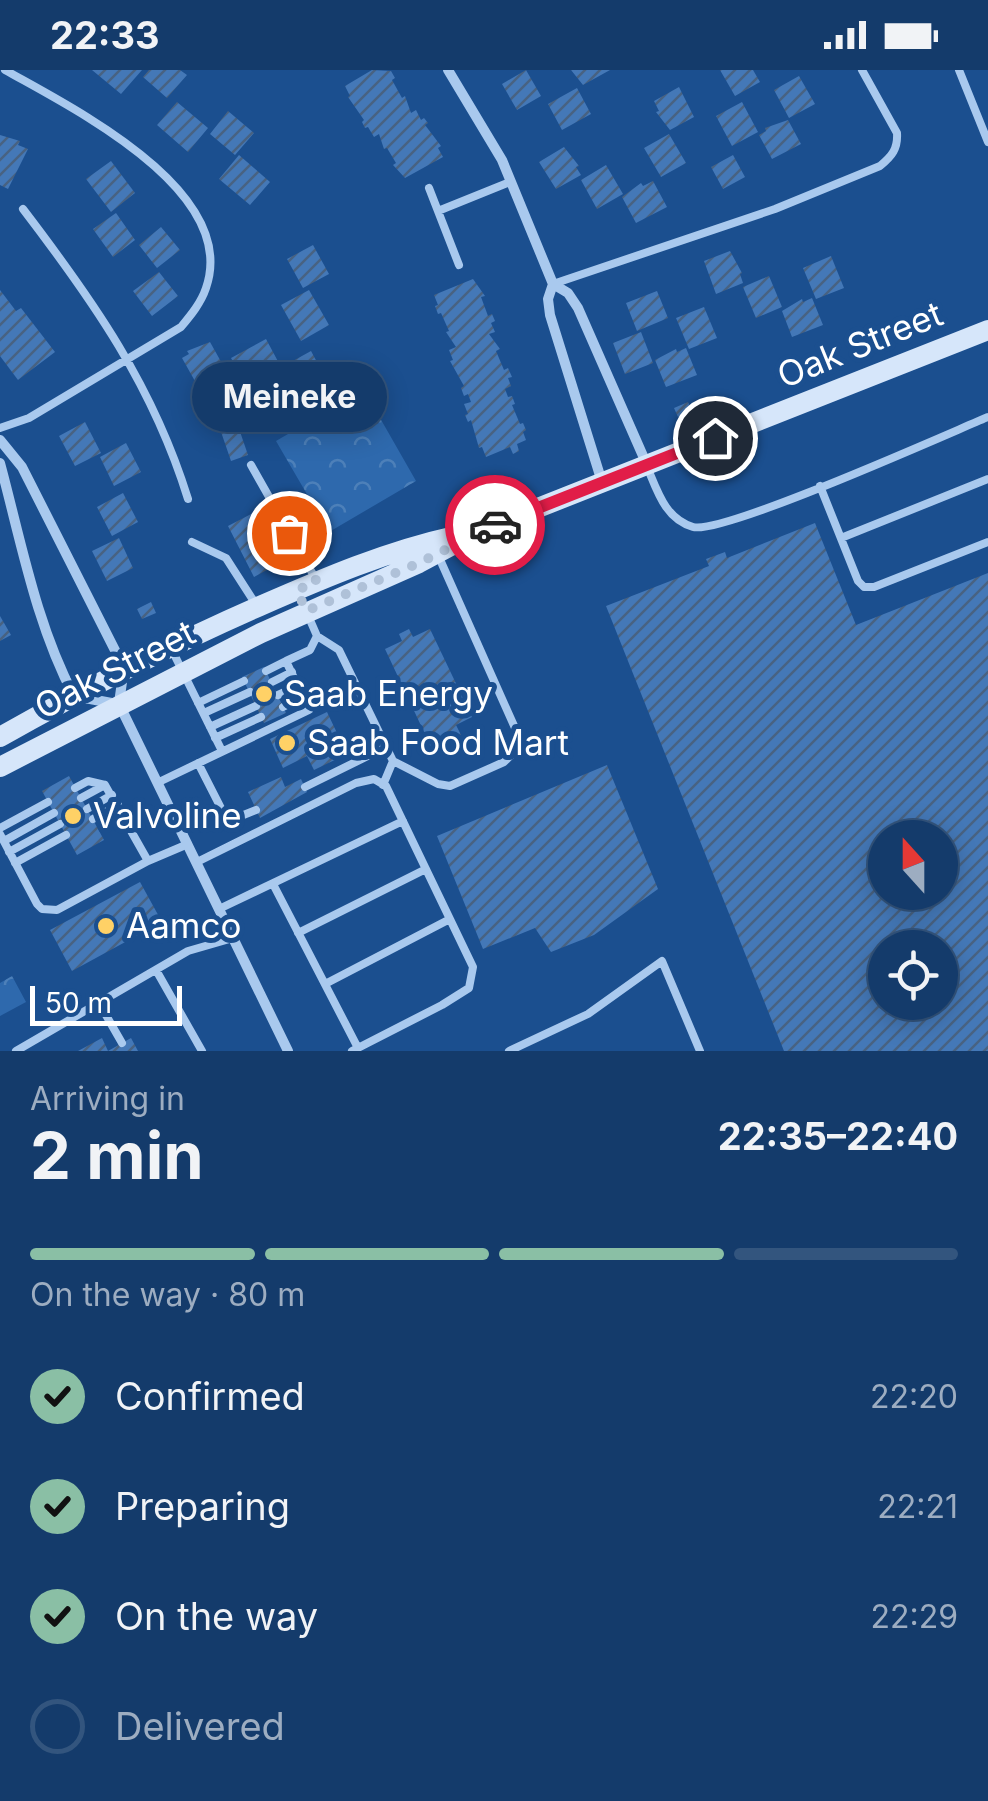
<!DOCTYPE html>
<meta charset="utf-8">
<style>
body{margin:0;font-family:Inter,sans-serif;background:#1d4271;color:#f1f3f6;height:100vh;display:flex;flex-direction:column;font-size:38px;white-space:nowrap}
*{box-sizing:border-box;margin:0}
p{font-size:32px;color:#9dadc1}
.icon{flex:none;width:55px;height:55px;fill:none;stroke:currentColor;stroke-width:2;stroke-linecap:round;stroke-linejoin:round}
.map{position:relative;height:981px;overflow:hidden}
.panel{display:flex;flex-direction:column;background:#143b6b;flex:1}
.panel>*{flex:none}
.needle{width:65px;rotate:339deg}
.controls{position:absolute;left:868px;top:750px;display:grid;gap:20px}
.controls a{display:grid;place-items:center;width:90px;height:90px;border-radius:50%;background:#143b6b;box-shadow:0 5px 25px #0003,0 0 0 2px #33557e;font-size:50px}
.scale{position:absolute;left:30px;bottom:25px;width:152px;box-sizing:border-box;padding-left:10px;border:5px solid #fff;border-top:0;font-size:28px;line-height:35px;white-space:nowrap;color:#fff;-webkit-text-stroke:8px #1b4f8f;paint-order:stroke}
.pin{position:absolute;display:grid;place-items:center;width:85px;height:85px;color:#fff;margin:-42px;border:5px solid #fff;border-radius:50%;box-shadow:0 2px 10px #0007}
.courier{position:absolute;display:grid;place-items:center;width:100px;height:100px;margin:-50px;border:8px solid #e11d48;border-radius:50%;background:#fff;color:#222;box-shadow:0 2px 12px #0007}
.bubble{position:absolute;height:70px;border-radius:35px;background:#143b6b;box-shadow:0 5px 25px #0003,0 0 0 2px #33557e;font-size:32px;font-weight:700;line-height:70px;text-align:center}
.overview em{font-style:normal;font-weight:700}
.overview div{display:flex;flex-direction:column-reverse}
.overview{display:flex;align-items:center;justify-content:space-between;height:170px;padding:0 30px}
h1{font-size:65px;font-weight:700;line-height:75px}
.bar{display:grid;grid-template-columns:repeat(4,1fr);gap:15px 10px;align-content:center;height:120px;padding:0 30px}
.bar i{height:12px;border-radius:8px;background:#33557e}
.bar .active{background:#8abfa5}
.bar p{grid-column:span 4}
ol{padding:0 30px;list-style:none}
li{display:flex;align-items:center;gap:30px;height:110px}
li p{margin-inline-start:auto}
li .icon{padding:10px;border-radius:50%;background:#8abfa5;color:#111;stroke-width:4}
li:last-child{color:#9dadc1}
li i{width:55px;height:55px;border:5px solid #33557e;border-radius:50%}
.status{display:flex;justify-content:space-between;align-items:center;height:70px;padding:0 50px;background:#143b6b;direction:ltr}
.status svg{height:28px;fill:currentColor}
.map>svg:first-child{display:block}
</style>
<div class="status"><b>22:33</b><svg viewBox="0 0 49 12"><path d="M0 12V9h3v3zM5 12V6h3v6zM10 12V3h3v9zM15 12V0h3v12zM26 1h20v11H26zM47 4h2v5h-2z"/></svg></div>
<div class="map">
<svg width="988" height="981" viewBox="0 0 988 981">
<defs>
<pattern id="forest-crowns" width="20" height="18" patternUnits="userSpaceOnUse" patternTransform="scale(2.5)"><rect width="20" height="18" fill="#2e69ad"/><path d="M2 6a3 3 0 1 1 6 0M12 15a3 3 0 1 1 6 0" fill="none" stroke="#4d80b9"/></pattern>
<pattern id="building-hatch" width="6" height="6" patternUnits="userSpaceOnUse" patternTransform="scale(2.5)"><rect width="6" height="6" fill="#4478b7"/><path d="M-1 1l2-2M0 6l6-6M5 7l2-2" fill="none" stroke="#486282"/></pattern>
</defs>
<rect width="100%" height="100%" fill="#1b4f8f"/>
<!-- forest -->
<path fill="url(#forest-crowns)" d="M364,320L416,411L329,462L276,371Z
M12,906L26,932L0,946V913Z"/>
<!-- building -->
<path fill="url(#building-hatch)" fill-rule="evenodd" d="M92,0H142L121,24Z
M149,0H180L187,5L167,28L143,7Z
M372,0L391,1L395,8L392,10L402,28L405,26L411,43L416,40L421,50L424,48L428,53L425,55L441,76L438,78L443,87L405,108L393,95L396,93L387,78L384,79L379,64L374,67L368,57L365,58L362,52L364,50L348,27L350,26L345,16Z
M526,0L541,26L517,40L502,14Z
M571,0H610L583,15Z
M720,0H753L760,12L735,26Z
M799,6L815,34L789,48L774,20Z
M679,17L694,47L670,60L656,42L659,41L654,31Z
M577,18L591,44L562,60L548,34Z
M177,32L208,58L188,82L157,55Z
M742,32L758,62L732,76L716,46Z
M228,41L254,63L235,85L210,64Z
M788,50L801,74L772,89L759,65L766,61L765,58Z
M669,64L686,93L661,107L644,78Z
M0,65L20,71L18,75L28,79L8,119L0,115Z
M564,77L579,96L576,97L581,105L556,119L539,92Z
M239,85L270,112L250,135L219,109Z
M733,85L745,107L723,119L711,97Z
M111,91L135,123L111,142L86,109Z
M606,95L623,124L597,139L581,110Z
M653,111L667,137L636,153L622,127L641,113L643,116Z
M116,143L135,170L113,187L93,159Z
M161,157L180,180L157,198L139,175Z
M313,175L329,204L303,218L287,189Z
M730,181L742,203L740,204L743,213L716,224L704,191Z
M831,186L844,218L816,229L803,198Z
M159,202L178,226L152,246L133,221Z
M769,206L782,237L756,248L743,217Z
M473,209L485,226L481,227L488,246L492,244L495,251L491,253L495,262L489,264L500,279L496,281L504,300L508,298L512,307L508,308L511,316L505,319L508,327L512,326L515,334L512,335L520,354L523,353L526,360L523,362L526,370L517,374L519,381L513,384L510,377L486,387L482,377L479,378L471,350L468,352L465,345L468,344L464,334L471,332L468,324L464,326L461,318L464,316L450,291L453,290L449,280L456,277L446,262L449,261L441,243L438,244L435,236L438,235L434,225Z
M0,220L16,241L21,238L55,282L18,310L0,286Z
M309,220L329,255L301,271L281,235Z
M657,221L668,248L637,261L626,233Z
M812,228L823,255L792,267L782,241L802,229L803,232Z
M704,237L717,268L689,279L676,248Z
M641,262L653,293L625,304L613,273Z
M266,269L281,297L246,316L231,288Z
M210,272L224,297L196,313L182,288L189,284L187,281Z
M686,278L697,305L666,317L655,290L676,279L677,282Z
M311,281L325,307L296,322L282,297Z
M688,332L693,342L678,347L674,338Z
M236,350L248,385L231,391L219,356Z
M85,352L101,383L75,396L59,366Z
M126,373L141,402L114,416L100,387Z
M123,423L138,452L112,466L97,437Z
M261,439L287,489L254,507L228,456Z
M815,453L856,555L988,503V981H784L606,536L709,496L706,489L725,482L727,488ZM885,768H940V822H885ZM885,878H940V932H885Z
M119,468L133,498L107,511L92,481Z
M151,532L156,543L142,549L137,539Z
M0,546L11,565L0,571Z
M409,559L413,567L430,559L472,647L456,655L461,665L432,679L385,579L402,571L399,564Z
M264,597L286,643L264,653L242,607Z
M327,642L347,684L314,700L307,686L283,698L270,669Z
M607,695L658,819L594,865L551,882L535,858L483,879L437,766Z
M69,706L104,770L77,785L42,721Z
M281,707L285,717L301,709L307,722L260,748L248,722Z
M140,812L162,852L72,901L50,860Z
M102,968L108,981L131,968L138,981H78Z"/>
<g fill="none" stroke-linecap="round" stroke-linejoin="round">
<!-- lane -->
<path stroke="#a9c9ee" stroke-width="8" d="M959,0L988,72
M429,118L459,195
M23,139C94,232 153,316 188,429
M438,141L510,112
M553,214L775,139L880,96C892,86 898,79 897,63L862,0
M0,358L29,348L181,257C191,245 201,233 206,218C240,120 70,37 5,0
M251,395L315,508
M648,399C658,423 666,449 693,457C722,465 945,365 988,347
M820,416L858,511L864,517H874L988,472
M841,468L988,409
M192,472L226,488L255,533
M297,520L317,566L339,580L393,691L383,715
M172,580L222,681
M266,601L286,591
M272,612L292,602
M278,625L298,616
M198,633L244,611
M283,637L303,627
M204,643L250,622
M210,657L256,636
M215,668L261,647
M393,691L438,714L450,716L504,692L516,680L519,667L438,485
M198,693L224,744L236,748L256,740
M159,712L309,640L286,591L310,580L317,566
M305,717L386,677
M75,718L88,711L105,715L148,791
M81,728L105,715
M87,739L112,725
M93,749L118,735
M0,758L48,732
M0,764L37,834L42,839L57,840L148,791L188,774
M4,771L54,743
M9,782L60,754
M197,792L356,713L374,709L386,716L473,897L469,918L442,935L352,981
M15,793L66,765
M273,814L358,978
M219,839L403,751
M298,863L426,799
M156,900L202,981
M325,914L450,849
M99,933L122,973
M16,981L188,881L233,868
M509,981L588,944L662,891L700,981"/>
<!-- street -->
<path stroke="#a9c9ee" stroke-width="10" d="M448,0L502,90L553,214L568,223L578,238L647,395
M553,214L548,229L550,245L602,412
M0,370L22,397L124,598L119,633
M0,393C21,471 36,554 74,626L117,634
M120,636L288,981"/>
<!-- secondary -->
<path stroke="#d6e6fa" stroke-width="20" d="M0,667C85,619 171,575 260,536C324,508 387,481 455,466
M0,697L261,563L419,493L477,462L988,260"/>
</g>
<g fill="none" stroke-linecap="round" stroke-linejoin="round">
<!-- done -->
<path stroke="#afc1d8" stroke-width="10" stroke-dasharray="0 18" d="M289,463L317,512L297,520L306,541L419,493L495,455"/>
<!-- route -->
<path stroke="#e11d48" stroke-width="12" d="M495,455L715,368"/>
</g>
<!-- markers -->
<g fill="#ffd166" stroke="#1b4f8f" stroke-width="4">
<circle cx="264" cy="624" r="10"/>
<circle cx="287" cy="673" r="10"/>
<circle cx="73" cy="746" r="10"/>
<circle cx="106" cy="856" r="10"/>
</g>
<g text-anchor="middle" stroke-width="10" stroke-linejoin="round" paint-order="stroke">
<!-- street labels -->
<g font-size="35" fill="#fff" stroke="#1b4f8f">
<text transform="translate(860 275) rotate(-22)" y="12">Oak Street</text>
<text transform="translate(115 600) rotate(-27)" y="12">Oak Street</text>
</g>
<!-- poi labels -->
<g font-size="35" fill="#fff" stroke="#1b4f8f" text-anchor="start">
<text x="284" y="636">Saab Energy</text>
<text x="307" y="685">Saab Food Mart</text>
<text x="93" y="758">Valvoline</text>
<text x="126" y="868">Aamco</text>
</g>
</g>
</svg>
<div class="controls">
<a><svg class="needle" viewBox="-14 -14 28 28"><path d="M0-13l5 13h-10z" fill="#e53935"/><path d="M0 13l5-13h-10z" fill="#9dadc1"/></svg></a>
<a><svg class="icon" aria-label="locate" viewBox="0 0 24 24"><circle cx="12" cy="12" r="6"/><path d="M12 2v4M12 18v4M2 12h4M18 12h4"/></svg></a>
</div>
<div class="scale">50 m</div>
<div class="pin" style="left:289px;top:463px;background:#ea580c"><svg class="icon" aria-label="bag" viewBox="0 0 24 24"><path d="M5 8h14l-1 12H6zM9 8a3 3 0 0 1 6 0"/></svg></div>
<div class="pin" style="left:715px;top:368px;background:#1f2937"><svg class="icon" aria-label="home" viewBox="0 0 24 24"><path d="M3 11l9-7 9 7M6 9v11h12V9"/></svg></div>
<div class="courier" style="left:495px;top:455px"><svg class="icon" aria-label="car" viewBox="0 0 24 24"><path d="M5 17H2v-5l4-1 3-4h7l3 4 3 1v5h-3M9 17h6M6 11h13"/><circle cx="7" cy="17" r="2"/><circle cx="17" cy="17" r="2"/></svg></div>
<div class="bubble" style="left:192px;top:292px;width:195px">Meineke</div>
</div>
<section class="panel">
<div class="overview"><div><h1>2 min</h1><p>Arriving in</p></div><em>22:35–22:40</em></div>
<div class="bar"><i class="active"></i><i class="active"></i><i class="active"></i><i></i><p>On the way · 80 m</p></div>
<ol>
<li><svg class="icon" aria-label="check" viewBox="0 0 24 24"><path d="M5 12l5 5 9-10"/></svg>Confirmed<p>22:20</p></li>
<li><svg class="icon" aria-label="check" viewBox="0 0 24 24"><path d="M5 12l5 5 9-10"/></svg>Preparing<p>22:21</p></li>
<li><svg class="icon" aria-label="check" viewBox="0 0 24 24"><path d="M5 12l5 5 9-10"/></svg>On the way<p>22:29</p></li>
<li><i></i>Delivered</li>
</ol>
</section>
